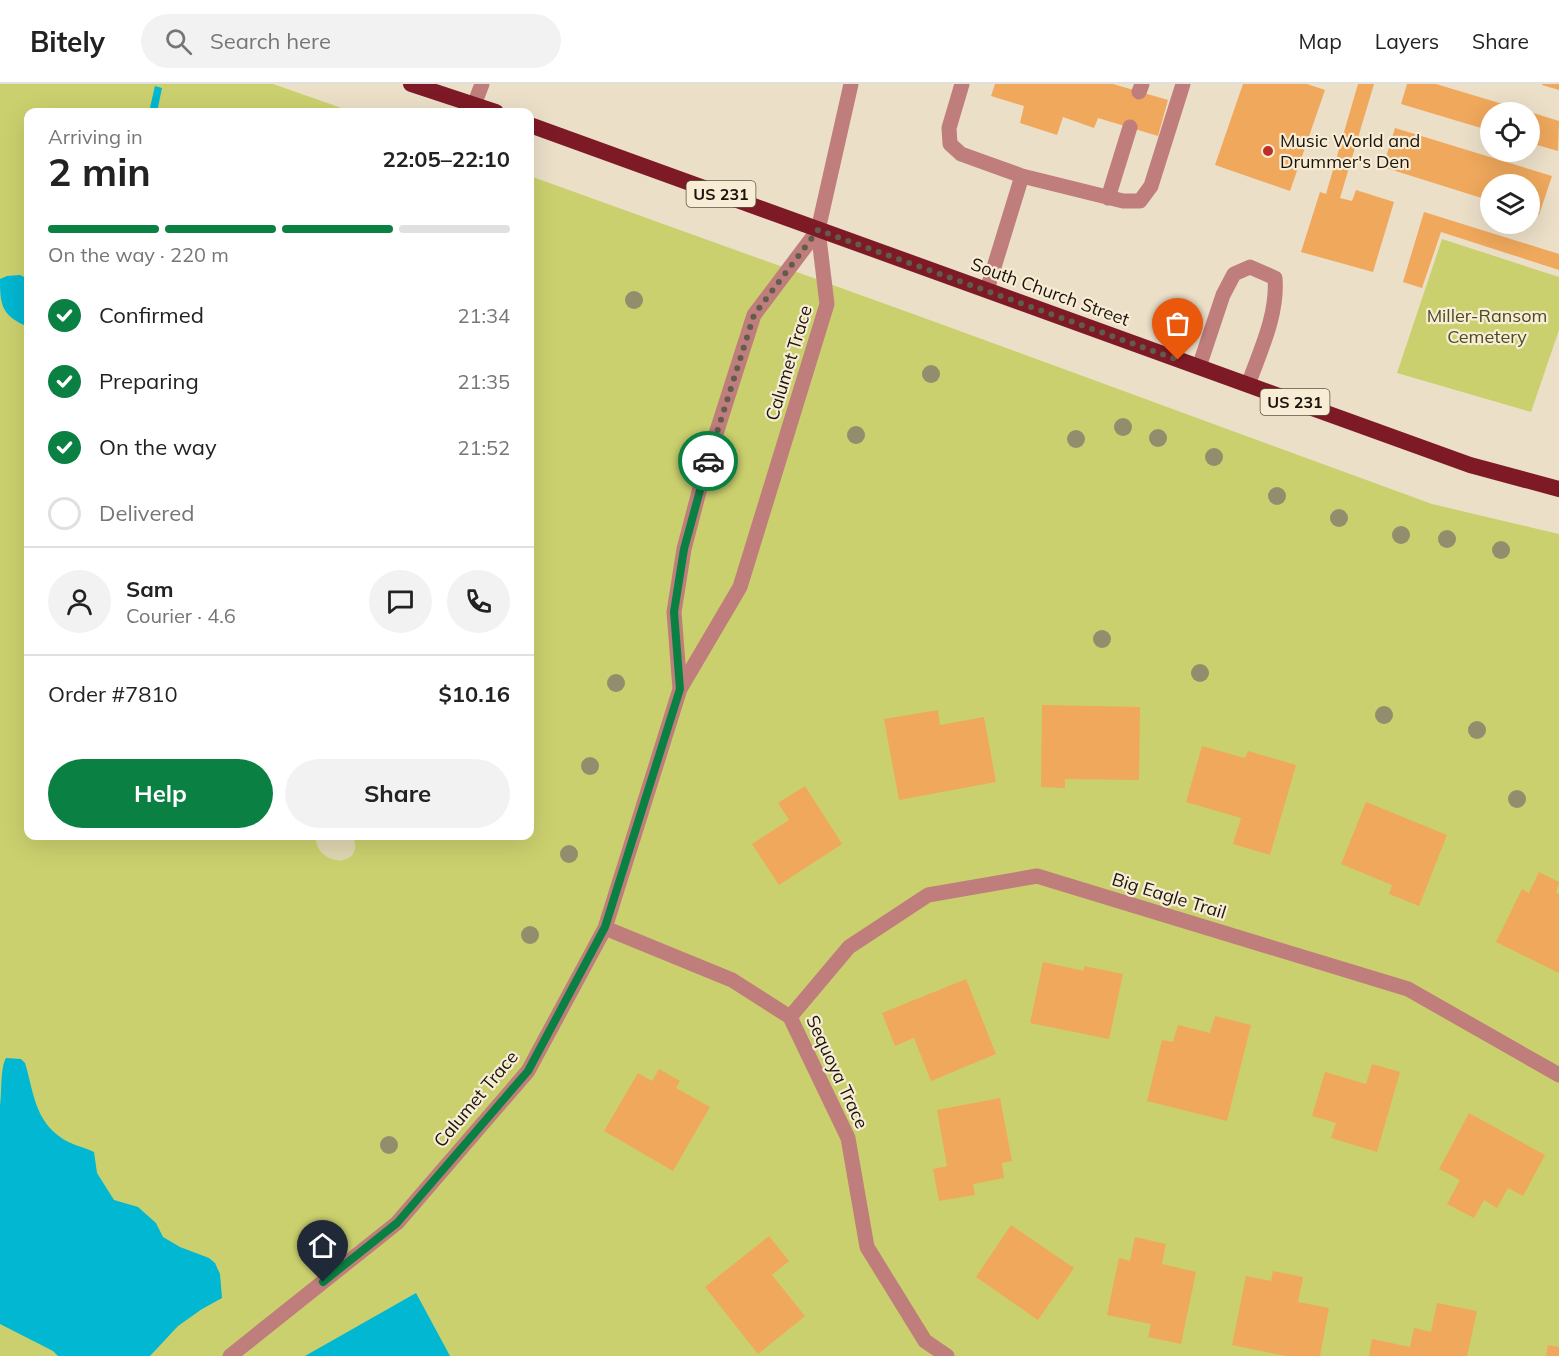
<!DOCTYPE html>
<meta charset="utf-8">
<style>
body{margin:0;font-family:Mulish,sans-serif;background:#f2f2f2;color:#222;height:100vh;display:flex;flex-direction:column;font-size:22px;white-space:nowrap}
*{box-sizing:border-box;margin:0}
p{font-size:20px;color:#767676}
.icon{flex:none;width:33px;height:33px;fill:none;stroke:currentColor;stroke-width:2;stroke-linecap:round;stroke-linejoin:round}
.map{position:relative;flex:1;overflow:hidden}
.sheet{position:absolute;left:24px;top:24px;width:510px;height:732px;display:flex;flex-direction:column;background:#fff;border-radius:12px;box-shadow:0 6px 24px #0002}
.sheet>*{flex:none}
.buttons{position:absolute;left:1480px;top:18px;display:grid;gap:12px}
.buttons a{display:grid;place-items:center;width:60px;height:60px;border-radius:50%;background:#fff;box-shadow:0 6px 24px #0002;font-size:30px}
.pin{position:absolute;display:grid;place-items:center;width:51px;height:51px;color:#fff;margin:-62px -26px;border-radius:50% 50% 50% 0;rotate:-45deg;box-shadow:0 0 6px #0007}
.pin .icon{rotate:45deg}
.courier{position:absolute;display:grid;place-items:center;width:60px;height:60px;margin:-30px;border:4px solid #0b8043;border-radius:50%;background:#fff;color:#222;box-shadow:0 2px 8px #0007}
.summary em{font-style:normal;font-weight:700}
.summary div{display:flex;flex-direction:column-reverse}
.summary{display:flex;align-items:center;justify-content:space-between;height:102px;padding:0 24px}
h1{font-size:39px;font-weight:700;line-height:45px}
.bar{display:grid;grid-template-columns:repeat(4,1fr);gap:9px 6px;align-content:center;height:72px;padding:0 24px}
.bar i{height:8px;border-radius:4px;background:#e0e0e0}
.bar .current{background:#0b8043}
.bar p{grid-column:span 4}
.line{display:flex;align-items:center;gap:15px;padding:0 24px;border-top:2px solid #e0e0e0}
.line div{flex:1}
.round{display:grid;place-items:center;flex:none;width:63px;height:63px;border-radius:32px;background:#f2f2f2}
ol{padding:0 24px;list-style:none}
li{display:flex;align-items:center;gap:18px;height:66px}
li p{margin-inline-start:auto}
li .icon{padding:6px;border-radius:50%;background:#0b8043;color:#fff;stroke-width:4}
li:last-child{color:#767676}
li i{width:33px;height:33px;border:3px solid #e0e0e0;border-radius:50%}
.button{display:flex;gap:12px;margin-top:auto;padding:12px 24px}
.button a{flex:1;height:69px;border-radius:36px;background:#0b8043;color:#fff;font-size:24px;font-weight:700;line-height:69px;text-align:center}
.button a+a{background:#f2f2f2;color:#222}
header{display:flex;align-items:center;gap:36px;box-sizing:border-box;height:84px;padding:0 30px;background:#fff;border-bottom:2px solid #e0e0e0}
header strong{font-size:28px}
nav{display:flex;gap:33px;margin-inline-start:auto;font-size:21px}
.search{width:420px;height:54px;background:#f2f2f2;display:flex;align-items:center;gap:15px;box-sizing:border-box;padding:0 21px;border-radius:33px;color:#767676;font-size:22px}
.map>svg:first-child{display:block}
</style>
<header>
<strong>Bitely</strong>
<div class="search"><svg class="icon" aria-label="search" viewBox="0 0 24 24"><circle cx="10" cy="10" r="6"/><path d="M15 15l6 6"/></svg>Search here</div>
<nav><a>Map</a><a>Layers</a><a>Share</a></nav>
</header>
<div class="map">
<svg width="1559" height="1272" viewBox="0 0 1559 1272">
<rect width="100%" height="100%" fill="#ebdfc8"/>
<!-- green -->
<path fill="#cbd06e" d="M0,0H273L353,28H28V752H530V92L927,235L1432,420L1559,450V1272H0Z
M1442,155L1559,193V246L1531,328L1397,289Z"/>
<!-- sand -->
<path fill="#e0d7b2" d="M315,752H353C366,784 317,785 315,752Z"/>
<!-- water -->
<path fill="#02b7d1" d="M155,2L162,4L157,28H149Z
M20,191L28,195V243C2,231 0,223 0,195L7,192Z
M6,974L21,975L25,979C34,1008 34,1036 63,1055C72,1061 84,1063 94,1068L97,1089L114,1116L138,1123L156,1139L163,1153L180,1163L209,1174L215,1179L220,1190L222,1214L202,1225L178,1242L150,1272H58L53,1267L0,1240V1022C2,1009 0,984 6,974Z
M416,1209L450,1272H305Z"/>
<!-- building -->
<path fill="#efa85c" d="M995,0H1113L1168,16L1158,52L1098,34L1094,44L1063,33L1057,51L1020,39L1024,22L991,12Z
M1243,0H1307L1325,6L1290,107L1215,81Z
M1358,0H1374L1340,114L1352,117L1356,106L1394,118L1373,188L1301,168L1320,108L1326,110Z
M1407,0H1436L1529,28H1491V47L1401,20Z
M1542,0H1559V6L1542,1Z
M1530,28L1559,37L1558,67L1530,59Z
M1395,44L1552,92L1539,131L1530,129V100H1491V117L1383,83Z
M1424,128L1559,170V186L1441,148L1422,204L1403,198Z
M1042,621L1140,623L1139,696L1065,695V704L1041,703Z
M938,626L940,641L984,633L996,698L899,716L884,635Z
M1202,662L1245,674L1248,667L1296,681L1270,771L1233,760L1241,734L1186,718Z
M805,702L842,760L779,801L752,760L789,736L778,719Z
M1366,718L1447,751L1419,822L1389,810L1392,801L1341,780Z
M1539,788L1559,798L1556,809L1559,810V889L1496,858L1522,805L1529,809Z
M1043,878L1084,887V882L1123,890L1109,955L1030,939Z
M966,895L996,970L931,997L914,954L895,962L882,929Z
M1215,932L1251,941L1227,1037L1147,1017L1162,956L1173,958L1178,941L1210,949Z
M1372,980L1400,988L1377,1068L1331,1054L1336,1039L1312,1032L1325,988L1366,1000Z
M659,985L680,997L676,1004L710,1023L673,1087L604,1047L638,989L652,997Z
M1000,1014L1012,1077L1002,1079L1004,1094L973,1100L975,1111L939,1117L933,1085L947,1082L937,1026Z
M1469,1029L1545,1071L1523,1112L1508,1104L1497,1124L1484,1116L1474,1134L1447,1120L1460,1096L1439,1085Z
M1011,1141L1074,1184L1038,1236L976,1193Z
M769,1152L789,1177L772,1191L805,1232L758,1270L705,1203Z
M1135,1153L1166,1160L1162,1180L1196,1188L1181,1260L1148,1253L1151,1240L1107,1231L1119,1174L1130,1177Z
M1273,1187L1303,1193L1298,1218L1329,1224L1320,1272H1286L1232,1261L1246,1192L1271,1197Z
M1437,1219L1477,1227L1467,1272H1369L1372,1255L1410,1263L1414,1244L1431,1248Z
M1548,1261L1559,1263V1272H1546Z"/>
<g fill="none" stroke-linecap="round" stroke-linejoin="round">
<!-- service -->
<path stroke="#bf7d7c" stroke-width="15" d="M962,0L949,44L950,60L961,70L1022,92L987,206
M1139,8L1142,0
M474,21L482,0
M1022,92L1123,117H1140L1151,102L1183,0
M1108,114L1130,43
M1199,283L1223,211L1234,190L1250,183L1275,194C1278,231 1260,267 1248,301"/>
<!-- minor -->
<path stroke="#bf7d7c" stroke-width="15" d="M680,605L674,528L684,465L706,381L754,231L818,146
M605,844L732,896L790,933L848,1054L867,1163L925,1257L947,1272
M790,933L849,863L928,811L1037,792L1408,905L1559,991
M230,1272L397,1139L528,987L605,844L680,605L740,503L827,220L818,146L851,0"/>
<!-- trunk -->
<path stroke="#7e1a26" stroke-width="16" d="M411,0L496,28
M530,41L1470,381L1559,405"/>
</g>
<!-- trees -->
<g fill="#928e6d">
<circle cx="634" cy="216" r="9"/>
<circle cx="931" cy="290" r="9"/>
<circle cx="1123" cy="343" r="9"/>
<circle cx="856" cy="351" r="9"/>
<circle cx="1158" cy="354" r="9"/>
<circle cx="1076" cy="355" r="9"/>
<circle cx="1214" cy="373" r="9"/>
<circle cx="1277" cy="412" r="9"/>
<circle cx="1339" cy="434" r="9"/>
<circle cx="1401" cy="451" r="9"/>
<circle cx="1447" cy="455" r="9"/>
<circle cx="1501" cy="466" r="9"/>
<circle cx="1102" cy="555" r="9"/>
<circle cx="1200" cy="589" r="9"/>
<circle cx="616" cy="599" r="9"/>
<circle cx="1384" cy="631" r="9"/>
<circle cx="1477" cy="646" r="9"/>
<circle cx="590" cy="682" r="9"/>
<circle cx="1517" cy="715" r="9"/>
<circle cx="569" cy="770" r="9"/>
<circle cx="530" cy="851" r="9"/>
<circle cx="389" cy="1061" r="9"/>
</g>
<g fill="none" stroke-linecap="round" stroke-linejoin="round">
<!-- done -->
<path stroke="#625c4e" stroke-width="6" stroke-dasharray="0 10.8" d="M708,377L754,231L818,146L1178,276"/>
<!-- route -->
<path stroke="#0b8043" stroke-width="8" d="M323,1198L397,1139L528,987L605,843L680,605L674,528L684,465L708,377"/>
</g>
<!-- markers -->
<circle fill="#be3026" stroke="#f8ecd5" stroke-width="2" cx="1268" cy="67" r="6"/>
<g text-anchor="middle" stroke-width="4.5" stroke-linejoin="round" paint-order="stroke">
<!-- shield labels -->
<g fill="#f8ecd5" stroke="#5c5649" stroke-width="1.5">
<rect x="686.5" y="97" width="69" height="26" rx="4.5"/>
<rect x="1260.5" y="305" width="69" height="26" rx="4.5"/>
</g>
<g font-size="16" font-weight="bold" fill="#19150d">
<text x="721" y="116">US 231</text>
<text x="1295" y="324">US 231</text>
</g>
<!-- poi labels -->
<g font-size="18" fill="#19150d" stroke="#f8ecd5" text-anchor="start">
<text x="1280" y="63">Music World and<tspan x="1280" dy="21">Drummer's Den</tspan></text>
</g>
<!-- street labels -->
<g font-size="18" fill="#19150d" stroke="#f8ecd5">
<text transform="translate(1050 208) rotate(20)" y="6">South Church Street</text>
<text transform="translate(789 279) rotate(-73)" y="6">Calumet Trace</text>
<text transform="translate(1169 812) rotate(17)" y="6">Big Eagle Trail</text>
<text transform="translate(837 988) rotate(65)" y="6">Sequoya Trace</text>
<text transform="translate(476 1015) rotate(-50)" y="6">Calumet Trace</text>
</g>
<!-- park labels -->
<g font-size="18" fill="#4a4c22" stroke="#f8ecd5">
<text x="1487" y="238">Miller-Ransom<tspan x="1487" dy="21">Cemetery</tspan></text>
</g>
</g>
</svg>
<div class="buttons">
<a><svg class="icon" aria-label="locate" viewBox="0 0 24 24"><circle cx="12" cy="12" r="6"/><path d="M12 2v4M12 18v4M2 12h4M18 12h4"/></svg></a>
<a><svg class="icon" aria-label="layers" viewBox="0 0 24 24"><path d="M12 4l9 5-9 5-9-5zM3 14l9 5 9-5"/></svg></a>
</div>
<div class="pin" style="left:1178px;top:276px;background:#ea580c"><svg class="icon" aria-label="bag" viewBox="0 0 24 24"><path d="M5 8h14l-1 12H6zM9 8a3 3 0 0 1 6 0"/></svg></div>
<div class="pin" style="left:323px;top:1198px;background:#1f2937"><svg class="icon" aria-label="home" viewBox="0 0 24 24"><path d="M3 11l9-7 9 7M6 9v11h12V9"/></svg></div>
<div class="courier" style="left:708px;top:377px"><svg class="icon" aria-label="car" viewBox="0 0 24 24"><path d="M5 17H2v-5l4-1 3-4h7l3 4 3 1v5h-3M9 17h6M6 11h13"/><circle cx="7" cy="17" r="2"/><circle cx="17" cy="17" r="2"/></svg></div>
<section class="sheet">
<div class="summary"><div><h1>2 min</h1><p>Arriving in</p></div><em>22:05–22:10</em></div>
<div class="bar"><i class="current"></i><i class="current"></i><i class="current"></i><i></i><p>On the way · 220 m</p></div>
<ol>
<li><svg class="icon" aria-label="check" viewBox="0 0 24 24"><path d="M5 12l5 5 9-10"/></svg>Confirmed<p>21:34</p></li>
<li><svg class="icon" aria-label="check" viewBox="0 0 24 24"><path d="M5 12l5 5 9-10"/></svg>Preparing<p>21:35</p></li>
<li><svg class="icon" aria-label="check" viewBox="0 0 24 24"><path d="M5 12l5 5 9-10"/></svg>On the way<p>21:52</p></li>
<li><i></i>Delivered</li>
</ol>
<div class="line" style="height:108px"><a class="round"><svg class="icon" aria-label="person" viewBox="0 0 24 24"><circle cx="12" cy="8" r="4"/><path d="M4 21q1-7 8-7t8 7"/></svg></a><div><b>Sam</b><p>Courier · 4.6</p></div><a class="round"><svg class="icon" aria-label="chat" viewBox="0 0 24 24"><path d="M4 5h16v11H9l-5 4z"/></svg></a><a class="round"><svg class="icon" aria-label="phone" viewBox="0 0 24 24"><path d="M5 4h4l2 5-3 2q2 4 5 5l2-3 5 2v4C11 20 4 13 5 4z"/></svg></a></div>
<div class="line" style="height:78px"><div>Order #7810</div><b>$10.16</b></div>
<div class="button"><a>Help</a><a>Share</a></div>
</section>
</div>
